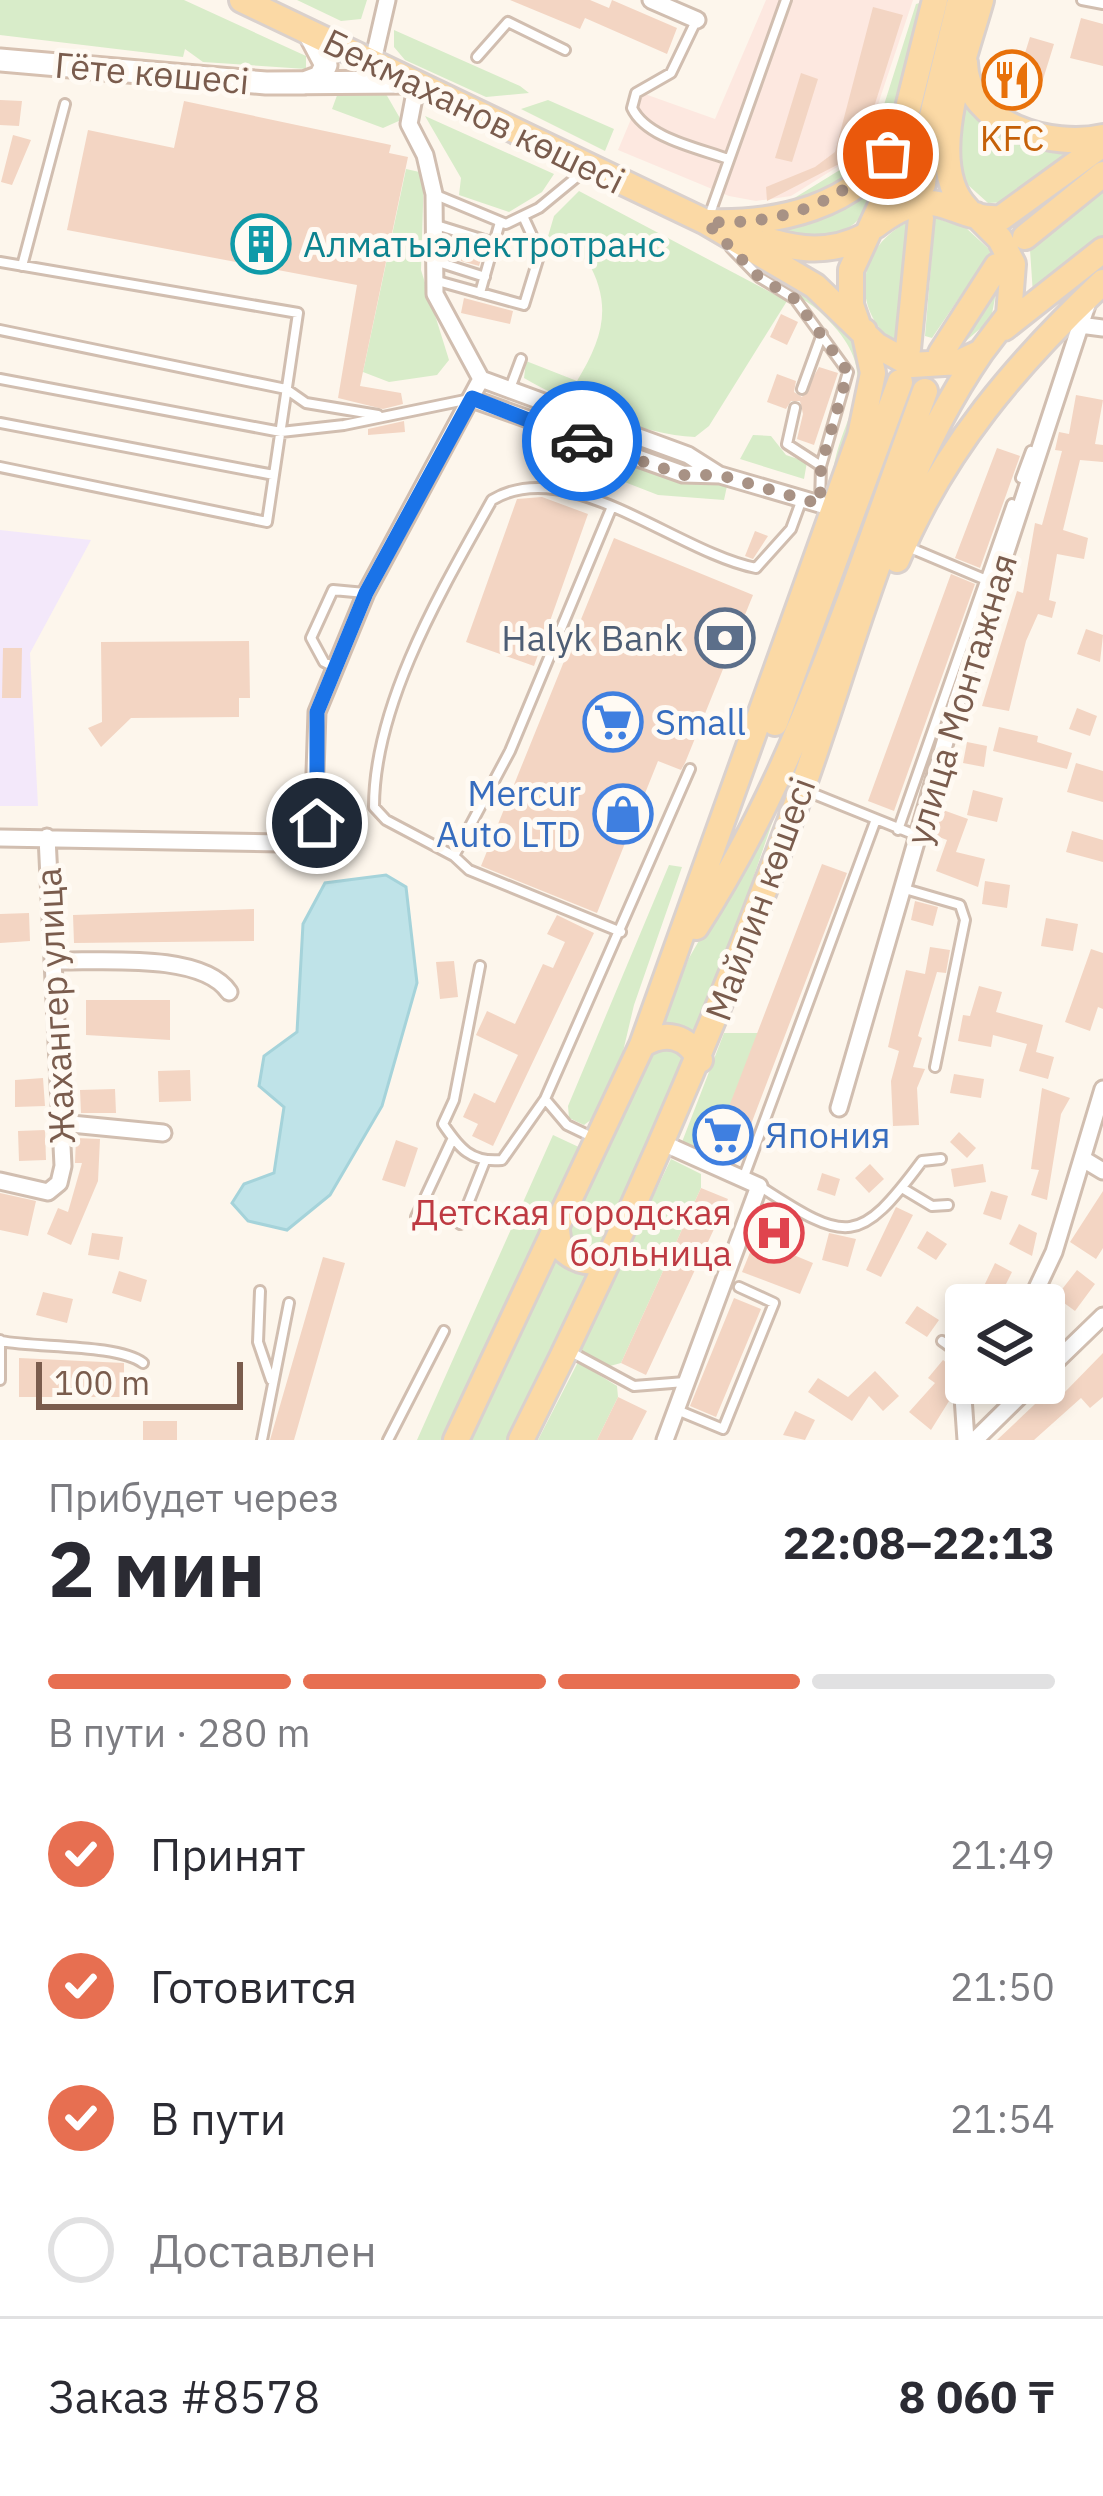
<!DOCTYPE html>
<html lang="ru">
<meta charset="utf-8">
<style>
body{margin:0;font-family:"IBM Plex Sans",sans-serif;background:#f2f2f3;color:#2b2b33;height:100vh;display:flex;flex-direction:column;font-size:45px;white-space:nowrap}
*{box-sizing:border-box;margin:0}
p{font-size:39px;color:#7c7c81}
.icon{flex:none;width:66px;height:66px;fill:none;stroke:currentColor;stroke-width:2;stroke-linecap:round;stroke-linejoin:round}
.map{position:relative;height:1440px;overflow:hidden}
.drawer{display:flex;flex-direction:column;background:#fff;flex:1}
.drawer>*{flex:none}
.tools{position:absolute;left:945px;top:1284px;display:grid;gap:24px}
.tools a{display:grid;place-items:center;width:120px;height:120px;border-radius:12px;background:#fff;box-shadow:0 6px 18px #0003;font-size:60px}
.scale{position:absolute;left:36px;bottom:30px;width:207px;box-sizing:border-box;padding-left:12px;border:6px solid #7a5c4d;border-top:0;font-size:33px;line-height:42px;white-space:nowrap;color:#7a5c4d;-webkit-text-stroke:9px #fffaf3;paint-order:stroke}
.pin{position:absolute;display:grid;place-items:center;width:102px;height:102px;color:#fff;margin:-51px;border:6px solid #fff;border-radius:50%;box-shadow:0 3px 12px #0007}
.courier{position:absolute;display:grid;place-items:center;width:120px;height:120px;margin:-60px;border:9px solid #1a73e8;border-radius:50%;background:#fff;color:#222;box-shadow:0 3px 15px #0007}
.overview em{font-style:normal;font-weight:700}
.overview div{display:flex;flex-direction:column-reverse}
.overview{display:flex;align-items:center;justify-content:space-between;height:204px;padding:0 48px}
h1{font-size:78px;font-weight:700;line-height:90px}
.bar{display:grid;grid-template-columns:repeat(4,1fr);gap:18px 12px;align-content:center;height:144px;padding:0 48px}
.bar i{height:15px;border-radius:9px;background:#e1e1e2}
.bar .on{background:#e76f51}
.bar p{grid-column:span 4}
.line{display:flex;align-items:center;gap:30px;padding:0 48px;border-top:3px solid #e1e1e2}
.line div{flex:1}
ol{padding:0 48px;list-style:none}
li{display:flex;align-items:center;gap:36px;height:132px}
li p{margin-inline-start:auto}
li .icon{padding:12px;border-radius:50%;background:#e76f51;color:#fff;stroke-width:4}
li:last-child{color:#7c7c81}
li i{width:66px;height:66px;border:6px solid #e1e1e2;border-radius:50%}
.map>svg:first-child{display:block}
</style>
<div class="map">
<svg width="1103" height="1440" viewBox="0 0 1103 1440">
<rect width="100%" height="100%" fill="#fdf6ec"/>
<!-- commercial -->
<path fill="#fde8e0" d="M766,0H913L865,143L850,159L791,196L756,201L729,196L618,150L642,93L715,119Z"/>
<!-- education -->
<path fill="#f3e8fa" d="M0,530L91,540L30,653L38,806H0Z"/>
<!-- green -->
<path fill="#d8ecc9" d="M0,0H184L306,56V69L203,62L185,49L183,57L0,35Z
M297,0H367L361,19L341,21Z
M927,1C892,129 904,161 770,213L869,152L916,4Z
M394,30L520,86L529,93L486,97L405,60L394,47Z
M339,90L386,94L401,120L383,128L332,109Z
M963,92L1086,147L1007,202L988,203L957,175Z
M548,100L614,129L605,151L521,109Z
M425,116L554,174L542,192L509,212L459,195L461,178Z
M406,169L424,173L421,270L449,360L437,375L389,382L363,372Z
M879,174C864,249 817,239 756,229Z
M1103,189V240L1033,294L1030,250Z
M579,191L787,301L709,426L695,437C643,435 569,404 524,378L526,361L577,381C603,338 613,305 587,260L544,250L554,216Z
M935,218L965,227L991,251L932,338L925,336Z
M908,222L906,292L896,344C849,309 857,247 908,222Z
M750,266C875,329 887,352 832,482C836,412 895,381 819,311C799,293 764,283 750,266Z
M999,277L991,319L958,348Z
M536,431L671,477L727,486L724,500L658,495L532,446Z
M753,435L771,436L786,455L807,462L804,479L740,459Z
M780,800L697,1041L662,1024L689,958Z
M669,865L682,867L634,1005L617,1077L600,1113L584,1125L569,1118L568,1106Z
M724,1033H759L712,1151L682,1142Z
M669,1048L681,1055L682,1076L603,1252L585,1254L568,1244V1218L647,1056Z
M553,1135L583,1149L447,1440H417Z
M671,1159L701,1174V1188L621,1363L610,1366L579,1351Z
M553,1254L593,1271L508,1440H465Z
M578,1362L617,1386L618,1397L597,1440H538Z"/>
<!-- water -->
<path fill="#bfe3e8" stroke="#a5d3da" stroke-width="3" d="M386,875L406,887L417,983L382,1106L330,1195L287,1230L248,1221L232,1203L244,1184L274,1173L284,1107L259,1086L264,1056L297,1032L303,924L325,883Z"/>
<!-- building -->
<path fill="#f3d5c3" d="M510,0H590L609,8L612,0L677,28L667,54L585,18L580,29Z
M873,7L903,15L863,142L839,164L767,201L766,187L815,167L835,152Z
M1081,18L1103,24V66L1070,58Z
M1030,37L1054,44L1040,89L1016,82Z
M801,73L818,79L792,162L775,158Z
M0,100L22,101L19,126L0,125Z
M184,101L391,145L389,153L408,157L360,386L401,393L403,404L383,409L338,398L357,285L67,230L88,130L174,148Z
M13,135L31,140L12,185L1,182Z
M466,243L484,249L479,266L461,261Z
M464,298L513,311L510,324L461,313Z
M781,314L798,322L787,345L770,337Z
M819,367L838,373L814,445L797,439L803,414L800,401H791L786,409L767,402L777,374L796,381L794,392L802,397Z
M1076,395L1103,400L1095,444L1103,445V462L1080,460L1063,530L1088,538L1084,559L1057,554L1049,600L1056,602L1052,618L1038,614L1026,641L1009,711L982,706L1017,591L1023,593L1035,523L1042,525L1062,451L1055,450L1059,432L1069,434Z
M404,421L405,432L368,435V429Z
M997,448L1020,456L980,568L955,558Z
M542,497L588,514L534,666L466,642L517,499Z
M755,531L768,536L753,559L745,556Z
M614,538L753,595L685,763L681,770L658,761L597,913L481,866Z
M951,574L975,584L894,811L868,801Z
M1086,629L1103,635L1100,662L1077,654Z
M249,641L250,698H239V717L131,718L101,747L88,728L102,722L101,642Z
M3,648H22L21,698H2Z
M1077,708L1097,716L1090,736L1069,729Z
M999,727L1038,736L1037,742L1072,753L1067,769L993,751Z
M967,742L987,746L984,767L963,763Z
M1076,763L1103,771V802L1067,792Z
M973,790L1003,798L997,822L967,815Z
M943,810L968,819L956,852L985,859L978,887L936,871L947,840L934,835Z
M1072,831L1103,840V862L1066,852Z
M822,864L847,873L737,1161L712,1151Z
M985,881L1010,885L1007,908L982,904Z
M915,901L938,907L933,926L911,920Z
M254,909V941L74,943L73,915Z
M29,913L30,941L0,943V914Z
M557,915L594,933L493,1146L472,1136L478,1124L463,1117L474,1093L495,1103L518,1055L476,1035L487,1011L515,1024L543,964L553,968L565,942L547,934Z
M1046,918L1078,924L1073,951L1041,946Z
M930,947L950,950L946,973L937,972L918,1036L922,1038L913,1067L925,1069L917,1088L919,1125L893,1126L891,1081L899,1051L888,1047L906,970L925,974Z
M1091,949L1103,953V1009L1098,1007L1090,1031L1065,1022Z
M454,961L458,997L440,999L436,962Z
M979,986L1002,992L996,1012L1043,1025L1036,1052L1054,1057L1048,1079L1019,1071L1027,1044L993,1035L991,1047L958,1041L963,1015L970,1016Z
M86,1000H170V1040L86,1035Z
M190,1070L191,1101L159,1102L158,1071Z
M954,1074L984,1079L981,1098L950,1093Z
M43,1078L45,1106L15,1107V1080Z
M1042,1088L1070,1098L1061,1114L1047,1200L1031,1195L1039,1170L1031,1169Z
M115,1089L116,1113H81L80,1090Z
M45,1130L46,1160L19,1161L18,1131Z
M959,1132L976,1148L967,1158L950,1142Z
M76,1138L100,1139L98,1181L71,1245L47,1234L58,1208L68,1212L82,1163H75Z
M396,1140L418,1148L405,1187L382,1180Z
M870,1164L884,1179L869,1193L855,1178Z
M983,1164L986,1182L954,1187L951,1169Z
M822,1173L840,1179L835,1196L817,1190Z
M701,1188L728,1199L646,1375L621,1363Z
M991,1191L1008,1196L1001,1220L983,1214Z
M1103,1191V1248L1096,1259L1070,1242Z
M0,1193L36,1201L28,1236L0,1230Z
M770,1204L797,1219L784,1251L813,1263L800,1294L742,1272Z
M896,1207L913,1215L881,1277L866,1270Z
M1019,1224L1037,1233L1032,1256L1009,1244Z
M927,1231L947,1244L936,1260L917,1248Z
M92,1233L123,1237L119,1260L88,1255Z
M829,1233L856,1239L848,1267L822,1260Z
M323,1257L345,1263L294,1440H270Z
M995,1263L1012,1272L1000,1296L983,1288Z
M1077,1270L1095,1284L1075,1311L1056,1297Z
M119,1271L147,1280L141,1302L112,1293Z
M43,1292L73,1299L67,1323L36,1315Z
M734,1298L761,1309L716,1417L690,1406Z
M917,1306L939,1320L927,1337L905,1323Z
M1103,1353V1397L1090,1408L1081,1398L1034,1440H997L1053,1387L1061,1396Z
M19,1358L124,1363V1397H19Z
M943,1360L964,1377L931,1430L909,1412L935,1383L928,1378Z
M875,1371L899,1396L883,1411L869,1396L852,1421L808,1392L818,1378L848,1397Z
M618,1397L647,1411L632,1440H597Z
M795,1411L815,1420L805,1440L783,1435Z
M143,1421H177V1440H143Z"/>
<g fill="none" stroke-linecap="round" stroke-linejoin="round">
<!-- lane casing -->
<g stroke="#d1beb0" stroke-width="14">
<path id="lane" d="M1082,0L1103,4
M697,19L671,73L636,93L632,108C646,138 698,148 728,159
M477,57L508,22L565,50
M436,195L506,224L539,208L584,171
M708,219L786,0
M433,224L494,243
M731,248L759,277L795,299L848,372L821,466L820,504
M435,261L485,277
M0,262L298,313L267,522L0,467
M22,266L65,104
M434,280L524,305L540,253L523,216
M480,293L500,222
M0,330L286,389L306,403L378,415
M0,379L281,432L344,425L465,400
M802,389L822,334
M509,391L521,359
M795,408L787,444L821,466
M0,423L274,475
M1021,478L1031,451
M611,509L510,751L454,856L469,870L621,932
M908,547L984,579
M334,667L324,662L311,638L333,590L365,593
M804,790L918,836
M898,830L1012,504
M454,856L386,820L374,807C374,703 443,588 492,500C568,454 676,552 756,568L791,529L802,499
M905,889L960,905L965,920L935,1067
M480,966L454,1100L443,1124C459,1148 471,1163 502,1160L545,1099
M592,1137L567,1125L545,1099L690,769
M743,1179L875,822
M761,1187C847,1243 859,1246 922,1161L941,1159
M902,1188L932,1206L948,1205
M416,1217L452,1140
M460,1224L485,1161
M260,1291L258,1342L271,1380
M1,1341C37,1348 118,1344 143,1363
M942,1341L966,1358
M571,1352L634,1386L685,1382
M0,1380V1340
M677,1410L723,1429L774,1303L739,1287
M262,1440L289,1303
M388,1440L444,1331"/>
</g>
<!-- street casing -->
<g stroke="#d1beb0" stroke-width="21">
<path id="street" d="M651,0L697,20
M373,61L387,0
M1080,325L1103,328
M481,379L688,455L718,474
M472,399L683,474L720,475L833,508
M0,838L280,843L313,833L317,712L366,593L481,379L435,294L434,194L425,155L409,124L417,82
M54,961C100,962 202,952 229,992
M839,1108L956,704L1088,302
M61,1123L163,1133
M1083,1159L1103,1171
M0,1181L48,1192L59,1183L63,1166L47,837
M1029,1305L1054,1252L1103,1089
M1044,1373L1103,1316
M665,1440L759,1186L665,1144
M966,1440L963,1397L975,1383
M975,1440L1033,1383"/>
</g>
<!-- secondary casing -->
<g stroke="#d6c0b0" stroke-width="27">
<path id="secondary" d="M0,60L266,83L410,82
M304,83L320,77L326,65L308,31"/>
</g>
<!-- primary casing -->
<g stroke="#dad1cd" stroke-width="30">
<path id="primary" d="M242,0L706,222L815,286L876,345L912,365L960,362L981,352L1009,315L1013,264L1000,239L976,215
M965,63C966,125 1053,149 1103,137
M923,184L930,124L960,0
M967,209C922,164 966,55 981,0
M709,222C777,224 856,208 894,144
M875,226C938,177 947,221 1001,218L1103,144
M743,233C786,247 823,258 865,236
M1025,237L1103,174
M857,322L851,305V270L887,192L935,0
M1004,328L1103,250
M908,349L921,218
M941,353L997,266
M897,560C943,449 1017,363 1103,282
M775,723L900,382
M696,927C801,765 858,572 925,391
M642,1045C666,1030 687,1036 700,1060
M557,1231L559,1245C575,1263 594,1266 615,1255
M456,1440L642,1045L860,436L873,373L864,331
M521,1440C629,1227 721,1013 802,789C855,643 892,481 981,352"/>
</g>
<!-- lane -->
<use href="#lane" stroke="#fff" stroke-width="8"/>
<!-- street -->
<use href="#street" stroke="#fff" stroke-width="15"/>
<!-- secondary -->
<use href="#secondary" stroke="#fff" stroke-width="21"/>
<!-- primary -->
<use href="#primary" stroke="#fbd9a5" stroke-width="24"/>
</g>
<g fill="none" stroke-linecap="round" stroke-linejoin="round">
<!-- done -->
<path stroke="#a89285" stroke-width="12" stroke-dasharray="0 21.6" d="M582,441L683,475H720L820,504L821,466L848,372L795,299L759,277L706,222C780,225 835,206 888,154"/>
<!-- route -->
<path stroke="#1a73e8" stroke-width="15" d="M317,823V712L366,593L472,398L582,441"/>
</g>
<!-- icons -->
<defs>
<g id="restaurant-ring" transform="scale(3)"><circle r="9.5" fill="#fffaf3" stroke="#e8710a" stroke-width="1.5"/><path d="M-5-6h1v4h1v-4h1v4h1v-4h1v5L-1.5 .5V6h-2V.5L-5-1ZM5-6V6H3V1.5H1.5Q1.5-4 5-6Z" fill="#e8710a"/></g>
<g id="building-ring" transform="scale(3)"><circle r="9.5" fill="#fffaf3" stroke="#0f9aa8" stroke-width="1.5"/><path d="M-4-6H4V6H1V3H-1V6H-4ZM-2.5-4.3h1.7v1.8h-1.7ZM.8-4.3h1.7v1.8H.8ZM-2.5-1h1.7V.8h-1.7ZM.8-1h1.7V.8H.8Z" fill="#0f9aa8"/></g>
<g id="bank-ring" transform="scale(3)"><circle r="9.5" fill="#fffaf3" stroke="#5c6f8a" stroke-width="1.5"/><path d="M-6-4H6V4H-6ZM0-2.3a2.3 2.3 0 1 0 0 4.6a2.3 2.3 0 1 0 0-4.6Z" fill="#5c6f8a"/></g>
<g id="supermarket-ring" transform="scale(3)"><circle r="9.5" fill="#fffaf3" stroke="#3f7fe0" stroke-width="1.5"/><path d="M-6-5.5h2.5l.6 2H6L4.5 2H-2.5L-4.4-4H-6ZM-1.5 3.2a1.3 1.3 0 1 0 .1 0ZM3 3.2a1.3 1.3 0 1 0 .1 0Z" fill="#3f7fe0"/></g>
<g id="shop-ring" transform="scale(3)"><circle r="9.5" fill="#fffaf3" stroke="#3f7fe0" stroke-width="1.5"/><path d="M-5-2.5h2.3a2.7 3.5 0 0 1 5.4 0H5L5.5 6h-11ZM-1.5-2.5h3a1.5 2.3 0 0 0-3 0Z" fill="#3f7fe0"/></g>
<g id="hospital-ring" transform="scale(3)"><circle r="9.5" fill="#fffaf3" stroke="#e0444e" stroke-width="1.5"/><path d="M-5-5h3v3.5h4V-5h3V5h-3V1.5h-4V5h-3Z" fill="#e0444e"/></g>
</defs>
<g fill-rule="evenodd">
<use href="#restaurant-ring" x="1012" y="80"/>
<use href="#building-ring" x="261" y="244"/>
<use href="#bank-ring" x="725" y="638"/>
<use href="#supermarket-ring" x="613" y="722"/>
<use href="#shop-ring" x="623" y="814"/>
<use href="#supermarket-ring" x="723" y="1135"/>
<use href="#hospital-ring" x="774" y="1233"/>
</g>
<g text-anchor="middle" stroke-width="10" stroke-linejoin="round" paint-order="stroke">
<!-- street labels -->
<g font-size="36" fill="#7a5c4d" stroke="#fffaf3">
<text transform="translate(152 73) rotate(5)" y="13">Гёте көшесі</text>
<text transform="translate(474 111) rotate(26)" y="13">Бекмаханов көшесі</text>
<text transform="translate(961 699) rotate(-73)" y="13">улица Монтажная</text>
<text transform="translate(760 899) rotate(-70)" y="13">Майлин көшесі</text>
<text transform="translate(55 1006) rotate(-93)" y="13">Жахангер улица</text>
</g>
<!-- food labels -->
<g font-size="36" fill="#c56008" stroke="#fffaf3">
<text x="1012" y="151">KFC</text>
</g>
<!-- culture labels -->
<g font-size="36" fill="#0d838f" stroke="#fffaf3" text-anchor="start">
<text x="303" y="257">Алматыэлектротранс</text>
</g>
<!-- service labels -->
<g font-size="36" fill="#4e5e75" stroke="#fffaf3" text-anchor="end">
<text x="683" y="651">Halyk Bank</text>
</g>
<!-- shop labels -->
<g font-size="36" fill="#366cbe" stroke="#fffaf3" text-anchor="start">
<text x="655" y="735">Small</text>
<text x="581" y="806" text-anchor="end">Mercur<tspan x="581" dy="41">Auto LTD</tspan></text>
<text x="765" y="1148">Япония</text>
</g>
<!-- health labels -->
<g font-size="36" fill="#be3a42" stroke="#fffaf3" text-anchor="end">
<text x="732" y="1225">Детская городская<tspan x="732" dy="41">больница</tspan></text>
</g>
</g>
</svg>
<div class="tools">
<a><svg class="icon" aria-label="layers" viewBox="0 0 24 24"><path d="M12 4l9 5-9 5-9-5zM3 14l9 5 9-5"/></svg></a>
</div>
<div class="scale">100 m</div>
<div class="pin" style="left:888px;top:154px;background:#ea580c"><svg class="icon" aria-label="bag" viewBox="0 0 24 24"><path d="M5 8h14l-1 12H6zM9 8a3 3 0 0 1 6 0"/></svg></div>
<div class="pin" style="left:317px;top:823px;background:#1f2937"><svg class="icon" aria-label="home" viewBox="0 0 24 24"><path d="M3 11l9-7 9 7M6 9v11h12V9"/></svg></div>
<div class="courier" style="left:582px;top:441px"><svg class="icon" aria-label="car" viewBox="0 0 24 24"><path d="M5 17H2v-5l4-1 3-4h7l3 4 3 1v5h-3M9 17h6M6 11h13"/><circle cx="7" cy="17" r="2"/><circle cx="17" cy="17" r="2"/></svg></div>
</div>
<section class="drawer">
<div class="overview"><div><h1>2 мин</h1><p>Прибудет через</p></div><em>22:08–22:13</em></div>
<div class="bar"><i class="on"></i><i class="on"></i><i class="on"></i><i></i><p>В пути · 280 m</p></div>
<ol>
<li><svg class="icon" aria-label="check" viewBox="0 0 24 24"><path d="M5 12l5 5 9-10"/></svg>Принят<p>21:49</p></li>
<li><svg class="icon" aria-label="check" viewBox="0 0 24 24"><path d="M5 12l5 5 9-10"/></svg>Готовится<p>21:50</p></li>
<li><svg class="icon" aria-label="check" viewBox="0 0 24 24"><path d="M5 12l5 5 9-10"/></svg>В пути<p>21:54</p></li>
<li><i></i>Доставлен</li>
</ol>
<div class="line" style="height:156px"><div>Заказ #8578</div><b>8 060 ₸</b></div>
</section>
